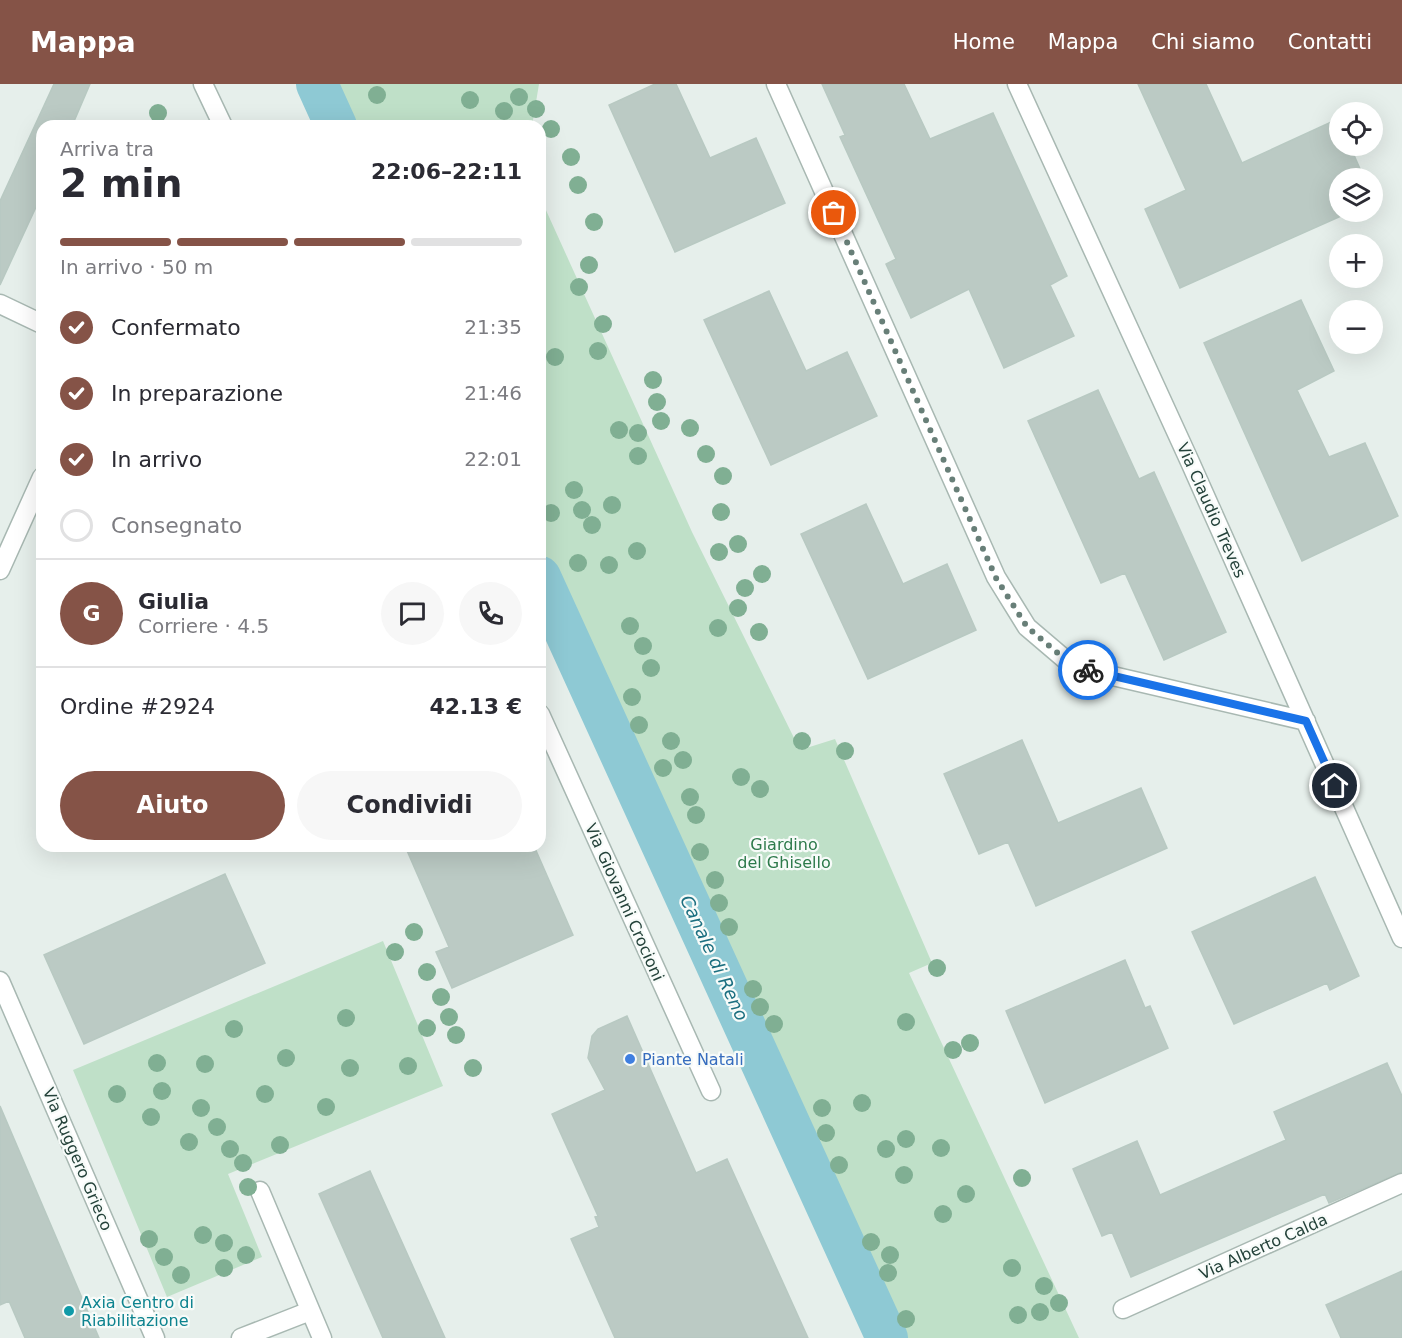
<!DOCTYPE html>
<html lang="it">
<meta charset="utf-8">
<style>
body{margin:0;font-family:"DejaVu Sans",sans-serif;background:#f7f7f7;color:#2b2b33;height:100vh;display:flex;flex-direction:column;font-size:22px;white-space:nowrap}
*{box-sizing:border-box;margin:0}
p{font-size:20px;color:#7c7c81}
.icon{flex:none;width:33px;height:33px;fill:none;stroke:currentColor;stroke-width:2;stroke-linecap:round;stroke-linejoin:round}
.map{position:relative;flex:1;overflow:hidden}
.side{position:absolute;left:36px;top:36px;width:510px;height:732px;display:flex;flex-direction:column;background:#fff;border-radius:18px;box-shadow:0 6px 24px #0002}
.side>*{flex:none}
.buttons{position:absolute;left:1329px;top:18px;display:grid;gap:12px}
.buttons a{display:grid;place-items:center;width:54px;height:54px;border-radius:50%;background:#fff;box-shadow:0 6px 24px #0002;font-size:30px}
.pin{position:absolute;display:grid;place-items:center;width:51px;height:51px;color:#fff;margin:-26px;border:3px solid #fff;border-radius:50%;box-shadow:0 2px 6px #0007}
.courier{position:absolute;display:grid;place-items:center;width:60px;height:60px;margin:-30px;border:4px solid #1a73e8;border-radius:50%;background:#fff;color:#222;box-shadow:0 2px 8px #0007}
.overview em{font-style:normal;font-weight:600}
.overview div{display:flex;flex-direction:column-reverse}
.overview{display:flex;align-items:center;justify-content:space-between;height:102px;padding:0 24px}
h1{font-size:39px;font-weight:600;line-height:45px}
.bar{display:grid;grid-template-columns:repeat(4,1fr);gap:9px 6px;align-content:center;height:72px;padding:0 24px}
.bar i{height:8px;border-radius:4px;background:#e1e1e2}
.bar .active{background:#855347}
.bar p{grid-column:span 4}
.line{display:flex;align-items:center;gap:15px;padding:0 24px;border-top:2px solid #e1e1e2}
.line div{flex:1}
.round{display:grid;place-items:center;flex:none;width:63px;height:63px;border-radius:32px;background:#f7f7f7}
ol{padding:0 24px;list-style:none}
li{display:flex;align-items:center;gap:18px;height:66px}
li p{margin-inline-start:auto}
li .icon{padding:6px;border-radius:50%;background:#855347;color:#fff;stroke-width:4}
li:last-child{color:#7c7c81}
li i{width:33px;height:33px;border:3px solid #e1e1e2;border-radius:50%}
.primary-button{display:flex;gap:12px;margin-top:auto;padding:12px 24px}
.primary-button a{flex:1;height:69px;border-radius:36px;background:#855347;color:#fff;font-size:24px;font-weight:600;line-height:69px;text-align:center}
.primary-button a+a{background:#f7f7f7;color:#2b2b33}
header{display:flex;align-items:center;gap:36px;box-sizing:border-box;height:84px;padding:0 30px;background:#855347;color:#fff}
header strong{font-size:28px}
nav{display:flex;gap:33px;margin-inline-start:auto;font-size:21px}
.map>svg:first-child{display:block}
</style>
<header>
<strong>Mappa</strong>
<nav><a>Home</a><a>Mappa</a><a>Chi siamo</a><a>Contatti</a></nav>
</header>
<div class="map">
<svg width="1402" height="1254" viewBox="0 0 1402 1254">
<rect width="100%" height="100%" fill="#e6efeb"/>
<!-- green -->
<path fill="#bfe0c8" d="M329,0H539L532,42H348Z
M540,113L692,448L800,666L835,655L932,879L909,889L1079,1254H906L540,460Z
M383,857L443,1002L228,1090L262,1173L167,1213L73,986Z"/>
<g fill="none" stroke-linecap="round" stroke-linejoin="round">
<!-- canal -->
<path stroke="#8ec9d4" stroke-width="42" d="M317,0L336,42
M540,493L887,1254"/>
</g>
<!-- building -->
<path fill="#bbcac4" stroke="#b8c9c2" stroke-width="1.5" d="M54,0H90L72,42H42V110L0,201V117Z
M655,0H676L710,74L756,54L785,119L675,168L609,21Z
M822,0H904L930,55L993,29L1067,192L1050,201L1074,252L1004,284L969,205L911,234L886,180L896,175L840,53L845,51Z
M1138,0H1206L1242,79L1338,35L1340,62H1350L1364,94H1340V128H1350L1180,204L1145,125L1186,106Z
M769,207L806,287L847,268L877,332L771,381L704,236Z
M1301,216L1334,287L1297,306L1329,373L1365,359L1398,432L1302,477L1204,259Z
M1098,306L1139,395L1154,388L1226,548L1164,576L1125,489L1101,499L1028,337Z
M866,420L903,500L947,480L976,546L868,595L801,450Z
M1022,656L1058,739L1141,704L1167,764L1036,822L1008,758L979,770L944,690Z
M405,762H534L573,851L452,904L436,868L449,863Z
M225,790L265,879L84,960L44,871Z
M1315,793L1359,892L1330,906L1327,899L1234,940L1192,848Z
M1125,876L1145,924L1150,922L1168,964L1045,1019L1006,927Z
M627,932L696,1089L727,1075L808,1254H615L571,1155L599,1143L595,1133L598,1132L552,1030L605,1006L588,974L592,952L598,945Z
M1387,979L1402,1012V1088L1329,1119L1325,1110L1131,1193L1112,1148L1102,1152L1073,1085L1137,1057L1160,1111L1286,1056L1274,1028Z
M0,1022L82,1214L99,1254H25L9,1217L0,1221Z
M370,1087L445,1254H383L319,1110Z
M1402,1187V1254H1341L1326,1221Z"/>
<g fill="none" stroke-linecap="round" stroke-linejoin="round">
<!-- minor casing -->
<g stroke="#a8b8b2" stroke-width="21">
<path id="minor" d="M203,0L223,42
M776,0L996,493L1027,543L1074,583L1306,637
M1017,0L1190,378L1402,854
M0,220L42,240
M0,486L42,393
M540,630L711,1007
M0,897L155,1254
M260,1107L322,1254
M1123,1225L1402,1099
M241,1254L310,1227"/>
</g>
<!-- minor -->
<use href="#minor" stroke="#fff" stroke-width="18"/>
</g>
<!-- trees -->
<g fill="#80af93">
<circle cx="377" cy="11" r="9"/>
<circle cx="519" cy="13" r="9"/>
<circle cx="470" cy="16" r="9"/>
<circle cx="536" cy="25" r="9"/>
<circle cx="504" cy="27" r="9"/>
<circle cx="158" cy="29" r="9"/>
<circle cx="551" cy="45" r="9"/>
<circle cx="571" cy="73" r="9"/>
<circle cx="578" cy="101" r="9"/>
<circle cx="594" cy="138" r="9"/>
<circle cx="589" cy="181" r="9"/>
<circle cx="579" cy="203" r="9"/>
<circle cx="603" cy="240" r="9"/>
<circle cx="598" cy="267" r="9"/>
<circle cx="555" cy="273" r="9"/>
<circle cx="653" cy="296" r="9"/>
<circle cx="657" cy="318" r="9"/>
<circle cx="661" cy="337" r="9"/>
<circle cx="690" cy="344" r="9"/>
<circle cx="619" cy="346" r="9"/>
<circle cx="638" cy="349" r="9"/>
<circle cx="706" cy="370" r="9"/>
<circle cx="638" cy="372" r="9"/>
<circle cx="723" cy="392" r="9"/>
<circle cx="574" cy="406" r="9"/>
<circle cx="612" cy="421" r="9"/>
<circle cx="582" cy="426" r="9"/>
<circle cx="721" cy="428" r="9"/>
<circle cx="551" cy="429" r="9"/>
<circle cx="592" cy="441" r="9"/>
<circle cx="738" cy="460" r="9"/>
<circle cx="637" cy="467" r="9"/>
<circle cx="719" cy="468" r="9"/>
<circle cx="578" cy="479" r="9"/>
<circle cx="609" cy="481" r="9"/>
<circle cx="762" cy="490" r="9"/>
<circle cx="745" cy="504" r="9"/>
<circle cx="738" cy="524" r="9"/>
<circle cx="630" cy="542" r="9"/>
<circle cx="718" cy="544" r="9"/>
<circle cx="759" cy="548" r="9"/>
<circle cx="643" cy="562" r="9"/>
<circle cx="651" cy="584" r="9"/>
<circle cx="632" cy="613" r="9"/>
<circle cx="639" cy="641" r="9"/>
<circle cx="671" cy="657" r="9"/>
<circle cx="802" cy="657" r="9"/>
<circle cx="845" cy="667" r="9"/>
<circle cx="683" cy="676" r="9"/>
<circle cx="663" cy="684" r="9"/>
<circle cx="741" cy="693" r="9"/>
<circle cx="760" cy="705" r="9"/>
<circle cx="690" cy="713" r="9"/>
<circle cx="696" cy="731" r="9"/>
<circle cx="700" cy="768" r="9"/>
<circle cx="715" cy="796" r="9"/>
<circle cx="719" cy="819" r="9"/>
<circle cx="729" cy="843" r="9"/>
<circle cx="414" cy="848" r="9"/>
<circle cx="395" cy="868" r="9"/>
<circle cx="937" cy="884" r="9"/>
<circle cx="427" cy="888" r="9"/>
<circle cx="753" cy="905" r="9"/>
<circle cx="441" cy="913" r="9"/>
<circle cx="760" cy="923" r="9"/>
<circle cx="449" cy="933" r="9"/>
<circle cx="346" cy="934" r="9"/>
<circle cx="906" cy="938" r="9"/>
<circle cx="774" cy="940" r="9"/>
<circle cx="427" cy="944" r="9"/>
<circle cx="234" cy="945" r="9"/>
<circle cx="456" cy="951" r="9"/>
<circle cx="970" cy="959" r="9"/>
<circle cx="953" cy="966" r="9"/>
<circle cx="286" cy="974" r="9"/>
<circle cx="157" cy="979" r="9"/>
<circle cx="205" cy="980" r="9"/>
<circle cx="408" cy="982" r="9"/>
<circle cx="350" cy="984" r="9"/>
<circle cx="473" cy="984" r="9"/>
<circle cx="162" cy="1007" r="9"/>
<circle cx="117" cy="1010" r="9"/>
<circle cx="265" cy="1010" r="9"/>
<circle cx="862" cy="1019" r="9"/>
<circle cx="326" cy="1023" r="9"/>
<circle cx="201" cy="1024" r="9"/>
<circle cx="822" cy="1024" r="9"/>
<circle cx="151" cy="1033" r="9"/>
<circle cx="217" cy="1043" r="9"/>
<circle cx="826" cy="1049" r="9"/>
<circle cx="906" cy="1055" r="9"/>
<circle cx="189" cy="1058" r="9"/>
<circle cx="280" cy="1061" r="9"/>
<circle cx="941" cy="1064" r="9"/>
<circle cx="230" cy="1065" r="9"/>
<circle cx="886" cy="1065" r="9"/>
<circle cx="243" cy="1079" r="9"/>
<circle cx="839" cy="1081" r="9"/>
<circle cx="904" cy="1091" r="9"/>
<circle cx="1022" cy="1094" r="9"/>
<circle cx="248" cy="1103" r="9"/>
<circle cx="966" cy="1110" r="9"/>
<circle cx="943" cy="1130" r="9"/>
<circle cx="203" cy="1151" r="9"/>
<circle cx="149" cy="1155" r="9"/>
<circle cx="871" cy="1158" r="9"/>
<circle cx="224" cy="1159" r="9"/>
<circle cx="246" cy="1171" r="9"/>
<circle cx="890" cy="1171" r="9"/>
<circle cx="164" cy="1173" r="9"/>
<circle cx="224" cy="1184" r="9"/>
<circle cx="1012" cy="1184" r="9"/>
<circle cx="888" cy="1189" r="9"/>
<circle cx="181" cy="1191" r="9"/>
<circle cx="1044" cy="1202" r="9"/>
<circle cx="1059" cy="1219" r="9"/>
<circle cx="1040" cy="1228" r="9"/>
<circle cx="1018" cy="1231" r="9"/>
<circle cx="906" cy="1235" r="9"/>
</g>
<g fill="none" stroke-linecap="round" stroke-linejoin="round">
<!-- done -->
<path stroke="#687f78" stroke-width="6" stroke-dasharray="0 10.8" d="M834,129L996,494L1027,543L1074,583L1088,586"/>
<!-- route -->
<path stroke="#1a73e8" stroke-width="8" d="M1088,586L1306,637L1335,702"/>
</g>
<!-- markers -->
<circle fill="#3f7fe0" stroke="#f7fbf9" stroke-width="2" cx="630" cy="975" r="6"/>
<circle fill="#0f9aa8" stroke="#f7fbf9" stroke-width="2" cx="69" cy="1227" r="6"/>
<g text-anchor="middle" stroke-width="4.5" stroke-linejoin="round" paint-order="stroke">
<!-- street labels -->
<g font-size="16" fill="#24423a" stroke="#f7fbf9">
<text transform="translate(1212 426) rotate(66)" y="6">Via Claudio Treves</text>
<text transform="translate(625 818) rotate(66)" y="6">Via Giovanni Crocioni</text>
<text transform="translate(78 1075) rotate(67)" y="6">Via Ruggero Grieco</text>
<text transform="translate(1263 1162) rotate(-24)" y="6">Via Alberto Calda</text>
</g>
<!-- park labels -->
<g font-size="16" fill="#2d7a4b" stroke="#f7fbf9">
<text x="784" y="766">Giardino<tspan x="784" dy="18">del Ghisello</tspan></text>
</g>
<!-- shop labels -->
<g font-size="16" fill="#366cbe" stroke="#f7fbf9" text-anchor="start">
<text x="642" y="981">Piante Natali</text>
</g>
<!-- culture labels -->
<g font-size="16" fill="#0d838f" stroke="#f7fbf9" text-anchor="start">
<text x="81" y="1224">Axia Centro di<tspan x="81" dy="18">Riabilitazione</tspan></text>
</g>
<!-- water labels -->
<g font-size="18" font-style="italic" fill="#1c6f80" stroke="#f7fbf9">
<text transform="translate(714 874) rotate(65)" y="6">Canale di Reno</text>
</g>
</g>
</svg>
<div class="buttons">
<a><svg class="icon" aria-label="locate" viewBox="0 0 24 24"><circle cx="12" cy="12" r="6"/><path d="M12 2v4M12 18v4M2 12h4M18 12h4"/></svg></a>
<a><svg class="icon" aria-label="layers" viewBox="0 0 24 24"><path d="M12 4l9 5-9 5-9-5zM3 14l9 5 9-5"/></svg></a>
<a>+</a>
<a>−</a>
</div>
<div class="pin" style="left:834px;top:129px;background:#ea580c"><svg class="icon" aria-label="bag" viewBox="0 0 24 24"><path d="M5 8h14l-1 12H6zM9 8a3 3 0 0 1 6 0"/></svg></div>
<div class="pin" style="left:1335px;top:702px;background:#1f2937"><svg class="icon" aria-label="home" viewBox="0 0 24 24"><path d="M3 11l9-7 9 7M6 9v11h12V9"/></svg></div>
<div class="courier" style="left:1088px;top:586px"><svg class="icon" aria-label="bike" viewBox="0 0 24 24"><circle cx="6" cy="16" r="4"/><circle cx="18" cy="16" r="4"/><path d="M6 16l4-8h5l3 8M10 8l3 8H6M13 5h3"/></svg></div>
<section class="side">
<div class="overview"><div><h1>2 min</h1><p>Arriva tra</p></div><em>22:06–22:11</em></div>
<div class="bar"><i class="active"></i><i class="active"></i><i class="active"></i><i></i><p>In arrivo · 50 m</p></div>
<ol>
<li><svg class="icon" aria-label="check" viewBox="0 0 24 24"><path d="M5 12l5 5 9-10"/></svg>Confermato<p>21:35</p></li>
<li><svg class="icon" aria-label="check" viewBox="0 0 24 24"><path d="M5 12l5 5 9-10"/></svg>In preparazione<p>21:46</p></li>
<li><svg class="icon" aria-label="check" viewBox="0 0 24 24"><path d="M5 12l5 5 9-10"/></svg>In arrivo<p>22:01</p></li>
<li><i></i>Consegnato</li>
</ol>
<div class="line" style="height:108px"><b class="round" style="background:#855347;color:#fff">G</b><div><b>Giulia</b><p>Corriere · 4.5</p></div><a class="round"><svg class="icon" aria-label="chat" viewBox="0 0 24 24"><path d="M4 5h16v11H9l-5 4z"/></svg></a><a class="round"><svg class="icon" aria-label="phone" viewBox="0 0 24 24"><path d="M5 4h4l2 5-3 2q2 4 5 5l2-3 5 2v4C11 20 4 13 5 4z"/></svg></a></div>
<div class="line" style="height:78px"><div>Ordine #2924</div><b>42.13 €</b></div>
<div class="primary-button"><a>Aiuto</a><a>Condividi</a></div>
</section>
</div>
